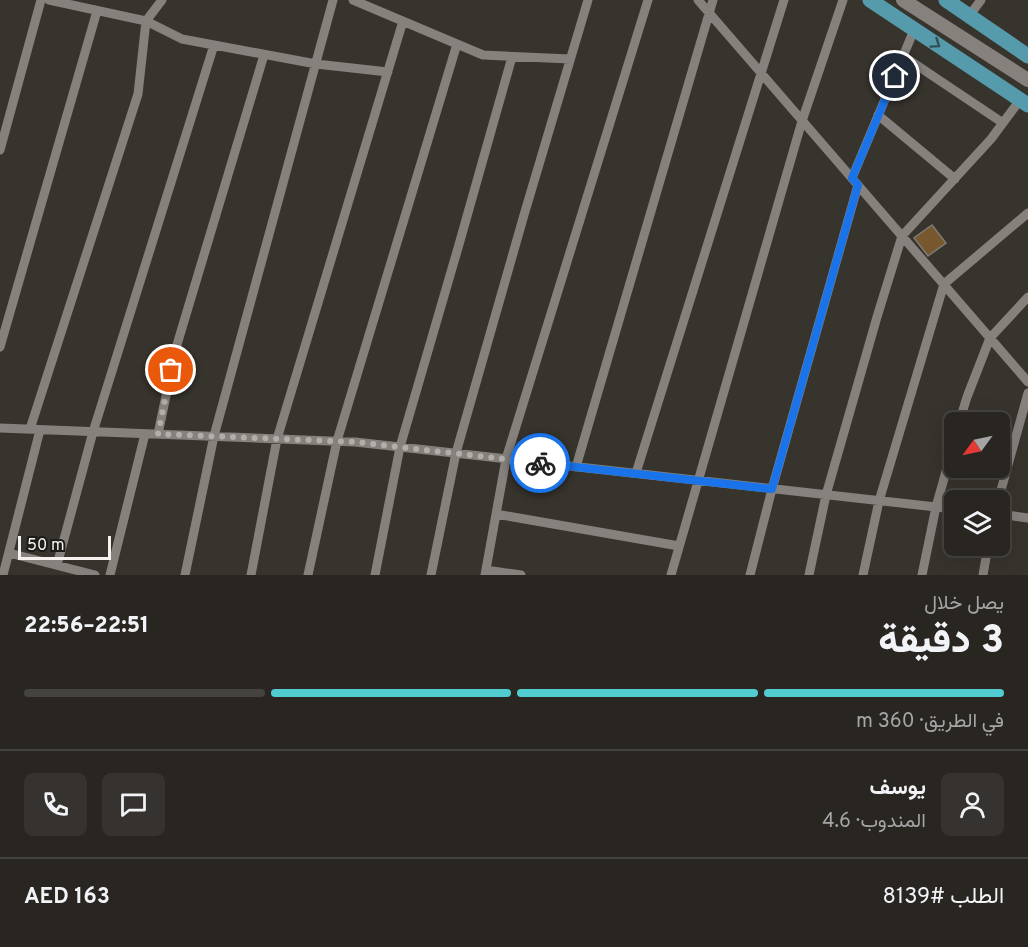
<!DOCTYPE html>
<html lang="ar">
<meta charset="utf-8">
<style>
body{margin:0;font-family:Overpass,Vazirmatn,sans-serif;background:#35322f;color:#f1f3f6;direction:rtl;height:100vh;display:flex;flex-direction:column;font-size:22px;white-space:nowrap}
*{box-sizing:border-box;margin:0}
p{font-size:20px;color:#a5a5a5}
.icon{flex:none;width:33px;height:33px;fill:none;stroke:currentColor;stroke-width:2;stroke-linecap:round;stroke-linejoin:round}
.map{position:relative;height:575px;overflow:hidden;direction:ltr}
.side{display:flex;flex-direction:column;background:#292622;flex:1}
.side>*{flex:none}
.needle{width:39px;rotate:237deg}
.buttons{position:absolute;left:944px;top:412px;display:grid;gap:12px}
.buttons a{display:grid;place-items:center;width:66px;height:66px;border-radius:9px;background:#292622;box-shadow:0 6px 24px #0002,0 0 0 2px #454340;font-size:30px}
.scale{position:absolute;left:18px;bottom:15px;width:93px;box-sizing:border-box;padding-left:6px;border:3px solid #f5f2ef;border-top:0;font-size:16px;line-height:21px;white-space:nowrap;color:#f5f2ef;-webkit-text-stroke:4px #1d1b18;paint-order:stroke}
.pin{position:absolute;display:grid;place-items:center;width:51px;height:51px;color:#fff;margin:-26px;border:3px solid #fff;border-radius:50%;box-shadow:0 2px 6px #0007}
.courier{position:absolute;display:grid;place-items:center;width:60px;height:60px;margin:-30px;border:4px solid #1a73e8;border-radius:50%;background:#fff;color:#222;box-shadow:0 2px 8px #0007}
.summary em{font-style:normal;font-weight:800}
.summary div{display:flex;flex-direction:column-reverse}
.summary{display:flex;align-items:center;justify-content:space-between;height:102px;padding:0 24px}
h1{font-size:39px;font-weight:800;line-height:45px}
.bar{display:grid;grid-template-columns:repeat(4,1fr);gap:9px 6px;align-content:center;height:72px;padding:0 24px}
.bar i{height:8px;border-radius:4px;background:#454340}
.bar .on{background:#51ccd1}
.bar p{grid-column:span 4}
.line{display:flex;align-items:center;gap:15px;padding:0 24px;border-top:2px solid #454340}
.line div{flex:1}
.round{display:grid;place-items:center;flex:none;width:63px;height:63px;border-radius:9px;background:#35322f}
.map>svg:first-child{display:block}
</style>
<div class="map">
<svg width="1028" height="575" viewBox="0 0 1028 575">
<rect width="100%" height="100%" fill="#37332d"/>
<!-- building -->
<path fill="#77582e" stroke="#7f7a75" stroke-width="1.5" d="M932,225L946,243L928,256L914,238Z"/>
<g fill="none" stroke-linecap="round" stroke-linejoin="round">
<!-- street -->
<path stroke="#86817c" stroke-width="9" d="M49,0L146,21L182,39L316,64L388,72
M353,0L483,55L570,59
M698,0L1028,382
M969,16L981,0
M903,56L1003,123
M878,115L955,179
M0,150L41,0
M852,178L914,30
M0,347L97,11
M959,423L967,397L990,338L1028,297
M0,428L355,442L954,509
M30,429L138,94L146,21L162,0
M158,434L176,348L264,55
M576,467L713,0
M636,473L784,0
M998,501L1028,393
M496,514L679,546
M999,514L1028,518
M9,553L95,575
M57,565L93,432L214,45
M486,570L521,575
M3,575L40,430
M110,575L145,434
M185,575L214,436L333,0
M251,575L277,439L403,21
M308,575L337,441L457,44
M375,575L400,447L460,241L512,57
M431,575L456,453L524,215L588,0
M485,575L506,459L648,0
M671,575L802,121L843,0
M750,575L772,489L858,185
M809,575L826,495L877,317L902,236L991,139L1020,100
M863,575L879,501L944,284L1028,213
M922,575L936,507L954,443
M983,575L988,546"/>
<!-- secondary -->
<path stroke="#86817c" stroke-width="14" d="M903,0L1028,80"/>
<!-- primary -->
<path stroke="#569bab" stroke-width="15" d="M870,0L1028,105
M946,0L1028,56"/>
</g>
<!-- one-way arrows -->
<defs><path id="oneway-chevron" d="M-2-3.5L2.5 0L-2 3.5" fill="none" stroke-width="1.6" stroke-linecap="round" stroke-linejoin="round" transform="scale(1.5)"/></defs>
<use stroke="#344e53" href="#oneway-chevron" transform="translate(936 44) rotate(34)"/>
<g fill="none" stroke-linecap="round" stroke-linejoin="round">
<!-- done -->
<path stroke="#b2afab" stroke-width="6" stroke-dasharray="0 10.8" d="M171,370L158,434L355,442L540,463"/>
<!-- route -->
<path stroke="#1a73e8" stroke-width="8" d="M540,463L772,489L858,185L852,178L895,76"/>
</g>
</svg>
<div class="buttons">
<a><svg class="needle" viewBox="-14 -14 28 28"><path d="M0-13l5 13h-10z" fill="#e53935"/><path d="M0 13l5-13h-10z" fill="#a5a5a5"/></svg></a>
<a><svg class="icon" aria-label="layers" viewBox="0 0 24 24"><path d="M12 4l9 5-9 5-9-5zM3 14l9 5 9-5"/></svg></a>
</div>
<div class="scale">50 m</div>
<div class="pin" style="left:171px;top:370px;background:#ea580c"><svg class="icon" aria-label="bag" viewBox="0 0 24 24"><path d="M5 8h14l-1 12H6zM9 8a3 3 0 0 1 6 0"/></svg></div>
<div class="pin" style="left:895px;top:76px;background:#1f2937"><svg class="icon" aria-label="home" viewBox="0 0 24 24"><path d="M3 11l9-7 9 7M6 9v11h12V9"/></svg></div>
<div class="courier" style="left:540px;top:463px"><svg class="icon" aria-label="bike" viewBox="0 0 24 24"><circle cx="6" cy="16" r="4"/><circle cx="18" cy="16" r="4"/><path d="M6 16l4-8h5l3 8M10 8l3 8H6M13 5h3"/></svg></div>
</div>
<section class="side">
<div class="summary"><div><h1>3 دقيقة</h1><p>يصل خلال</p></div><em>22:51–22:56</em></div>
<div class="bar"><i class="on"></i><i class="on"></i><i class="on"></i><i></i><p>في الطريق · 360 m</p></div>
<div class="line" style="height:108px"><a class="round"><svg class="icon" aria-label="person" viewBox="0 0 24 24"><circle cx="12" cy="8" r="4"/><path d="M4 21q1-7 8-7t8 7"/></svg></a><div><b>يوسف</b><p>المندوب · 4.6</p></div><a class="round"><svg class="icon" aria-label="chat" viewBox="0 0 24 24"><path d="M4 5h16v11H9l-5 4z"/></svg></a><a class="round"><svg class="icon" aria-label="phone" viewBox="0 0 24 24"><path d="M5 4h4l2 5-3 2q2 4 5 5l2-3 5 2v4C11 20 4 13 5 4z"/></svg></a></div>
<div class="line" style="height:78px"><div>الطلب #8139</div><b>AED 163</b></div>
</section>
